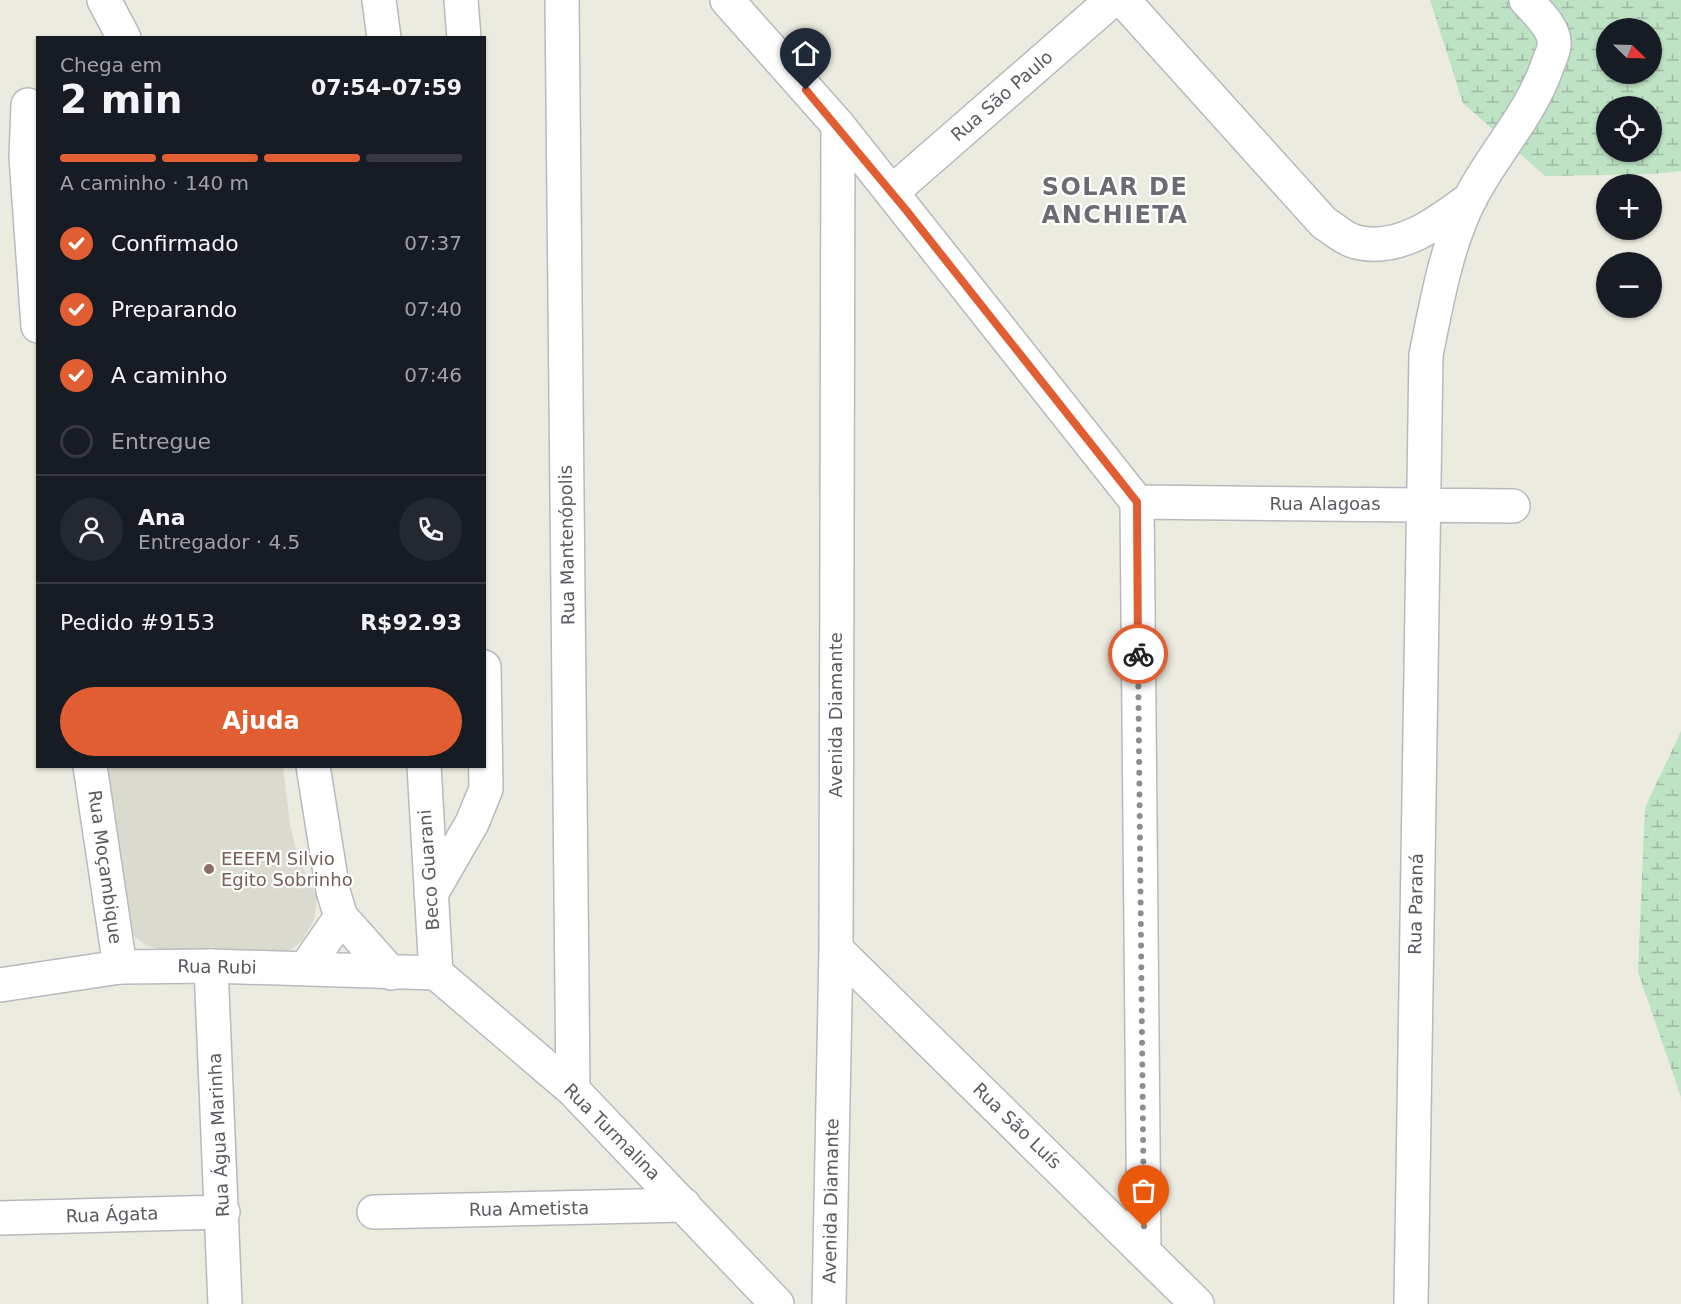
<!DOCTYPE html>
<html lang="pt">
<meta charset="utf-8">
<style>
body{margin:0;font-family:"DejaVu Sans",sans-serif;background:#242831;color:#f1f3f6;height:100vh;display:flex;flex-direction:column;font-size:22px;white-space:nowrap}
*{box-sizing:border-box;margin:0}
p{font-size:20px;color:#9ea1a6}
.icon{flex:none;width:33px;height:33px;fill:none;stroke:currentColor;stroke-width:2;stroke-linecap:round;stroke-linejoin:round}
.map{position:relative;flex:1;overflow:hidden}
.side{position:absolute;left:36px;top:36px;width:450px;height:732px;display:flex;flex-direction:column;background:#171b24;border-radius:0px;box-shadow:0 2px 4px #0004}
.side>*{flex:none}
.needle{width:39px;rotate:113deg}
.tools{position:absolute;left:1596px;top:18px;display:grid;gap:12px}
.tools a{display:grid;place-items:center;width:66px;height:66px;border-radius:50%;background:#171b24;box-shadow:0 2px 4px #0004;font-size:30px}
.pin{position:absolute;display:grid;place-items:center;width:51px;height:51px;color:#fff;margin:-62px -26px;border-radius:50% 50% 50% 0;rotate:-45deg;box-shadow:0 0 6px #0007}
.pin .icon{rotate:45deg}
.courier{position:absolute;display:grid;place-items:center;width:60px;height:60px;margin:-30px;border:4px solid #e05e31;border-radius:50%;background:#fff;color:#222;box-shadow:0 2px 8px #0007}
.summary em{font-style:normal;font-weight:700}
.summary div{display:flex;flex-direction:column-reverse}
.summary{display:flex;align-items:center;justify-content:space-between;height:102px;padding:0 24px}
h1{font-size:39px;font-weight:700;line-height:45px}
.bar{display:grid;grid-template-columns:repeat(4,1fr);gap:9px 6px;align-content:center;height:72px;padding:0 24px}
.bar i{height:8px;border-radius:4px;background:#363941}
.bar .current{background:#e05e31}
.bar p{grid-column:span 4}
.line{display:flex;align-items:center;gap:15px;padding:0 24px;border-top:2px solid #363941}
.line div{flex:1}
.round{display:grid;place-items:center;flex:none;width:63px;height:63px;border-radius:32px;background:#242831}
ol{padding:0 24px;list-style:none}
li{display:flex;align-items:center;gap:18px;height:66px}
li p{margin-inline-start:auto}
li .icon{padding:6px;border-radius:50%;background:#e05e31;color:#fff;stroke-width:4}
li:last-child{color:#9ea1a6}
li i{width:33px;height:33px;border:3px solid #363941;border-radius:50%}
.button{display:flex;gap:12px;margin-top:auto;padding:12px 24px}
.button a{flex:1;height:69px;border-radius:36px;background:#e05e31;color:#fff;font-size:24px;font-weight:700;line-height:69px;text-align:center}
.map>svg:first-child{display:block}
</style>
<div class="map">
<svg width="1681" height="1304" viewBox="0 0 1681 1304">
<defs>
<pattern id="wetland-marsh" width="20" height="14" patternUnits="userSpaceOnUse" patternTransform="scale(1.5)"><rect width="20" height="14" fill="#bde2c4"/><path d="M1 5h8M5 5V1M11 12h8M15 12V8" fill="none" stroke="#9dbaa3"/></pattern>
</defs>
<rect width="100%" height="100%" fill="#ebebe0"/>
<!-- education -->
<path fill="#dbdace" d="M102,767H283L290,824L298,858L317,897L314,920L302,941L283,956L166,952L144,944L130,933Z"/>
<!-- wetland -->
<path fill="url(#wetland-marsh)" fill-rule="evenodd" d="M1430,0H1681V171L1652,174L1545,176L1463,103ZM1606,28H1652V74H1606ZM1606,106H1652V152H1606Z
M1681,731V1097L1638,972L1645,808Z"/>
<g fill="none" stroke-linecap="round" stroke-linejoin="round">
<!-- street casing -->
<g stroke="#b8b9be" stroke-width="36">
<path id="street" d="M104,0L124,38
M379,0L384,38
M461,0L464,38
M562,0L573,1090
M727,0L838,125L1137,502
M1123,0L1324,223C1334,229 1344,239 1356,242C1399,253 1439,222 1471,198
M892,192L1112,0
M1137,502L1144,1250
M1137,502L1513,506
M424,766L436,973
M431,894L472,823L486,789L484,667
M836,949L1197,1304
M211,966L225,1304
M0,985L120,967
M374,1212L684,1205
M0,1218L223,1212
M829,1304L836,949L838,125
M1411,1304L1426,355C1437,301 1446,246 1471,197C1495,151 1529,117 1547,67C1549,60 1554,52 1554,45C1556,29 1536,11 1526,0"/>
</g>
<!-- secondary casing -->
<g stroke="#b9bac1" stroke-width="36">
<path id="secondary" d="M28,105L26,157L38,326
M90,766L120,967L211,966L436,973L573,1090L777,1304
M313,766L333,891L341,917L391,973
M305,969L341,917"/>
</g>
<!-- street -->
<use href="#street" stroke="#fff" stroke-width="33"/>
<!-- secondary -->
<use href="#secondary" stroke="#fff" stroke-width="33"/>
</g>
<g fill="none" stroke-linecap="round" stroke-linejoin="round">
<!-- done -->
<path stroke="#8c8d8d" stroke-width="6" stroke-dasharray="0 10.8" d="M1138,654L1144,1227"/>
<!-- route -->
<path stroke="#e05e31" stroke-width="8" d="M806,90L906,210L1137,502L1138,654"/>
</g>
<!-- markers -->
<circle fill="#8d6e63" stroke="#fff" stroke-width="2" cx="209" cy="869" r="6"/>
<g text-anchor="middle" stroke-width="4.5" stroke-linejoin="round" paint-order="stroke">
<!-- street labels -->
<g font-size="18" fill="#595b60" stroke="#fff">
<text transform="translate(1002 96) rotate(-41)" y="6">Rua São Paulo</text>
<text x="1325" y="510">Rua Alagoas</text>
<text transform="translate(567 545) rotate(-91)" y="6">Rua Mantenópolis</text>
<text transform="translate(836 715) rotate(-90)" y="6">Avenida Diamante</text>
<text transform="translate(105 867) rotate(82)" y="6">Rua Moçambique</text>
<text transform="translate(429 870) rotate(-94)" y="6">Beco Guarani</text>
<text transform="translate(1416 904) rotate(-89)" y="6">Rua Paraná</text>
<text transform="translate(217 967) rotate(1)" y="6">Rua Rubi</text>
<text transform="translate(1017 1126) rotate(44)" y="6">Rua São Luís</text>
<text transform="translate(612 1132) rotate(45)" y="6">Rua Turmalina</text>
<text transform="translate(219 1135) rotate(-93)" y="6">Rua Água Marinha</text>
<text transform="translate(831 1201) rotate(-89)" y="6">Avenida Diamante</text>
<text transform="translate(529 1209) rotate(-1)" y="6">Rua Ametista</text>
<text transform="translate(112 1215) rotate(-2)" y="6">Rua Ágata</text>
</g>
<!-- education labels -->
<g font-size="18" fill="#785e54" stroke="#fff" text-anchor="start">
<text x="221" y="865">EEEFM Silvio<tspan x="221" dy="21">Egito Sobrinho</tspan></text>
</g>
<!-- district labels -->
<g font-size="24" font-weight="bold" letter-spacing="1.5" fill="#6a6c72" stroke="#fff">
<text x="1115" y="195">SOLAR DE<tspan x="1115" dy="28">ANCHIETA</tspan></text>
</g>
</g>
</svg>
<div class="tools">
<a><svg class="needle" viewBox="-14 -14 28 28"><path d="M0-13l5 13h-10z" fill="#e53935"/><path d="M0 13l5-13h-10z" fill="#9ea1a6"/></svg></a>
<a><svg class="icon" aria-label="locate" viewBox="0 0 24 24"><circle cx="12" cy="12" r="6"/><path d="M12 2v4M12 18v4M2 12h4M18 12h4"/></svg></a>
<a>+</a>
<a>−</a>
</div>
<div class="pin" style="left:1144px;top:1227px;background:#ea580c"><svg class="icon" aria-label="bag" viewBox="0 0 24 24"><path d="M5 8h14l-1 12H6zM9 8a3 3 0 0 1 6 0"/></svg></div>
<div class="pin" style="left:806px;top:90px;background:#1f2937"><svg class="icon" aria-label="home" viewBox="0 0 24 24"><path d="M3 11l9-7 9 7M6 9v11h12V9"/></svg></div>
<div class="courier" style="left:1138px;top:654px"><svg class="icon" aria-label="bike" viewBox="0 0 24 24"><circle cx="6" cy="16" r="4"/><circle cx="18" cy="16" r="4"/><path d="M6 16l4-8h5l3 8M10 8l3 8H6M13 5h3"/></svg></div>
<section class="side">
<div class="summary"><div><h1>2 min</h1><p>Chega em</p></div><em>07:54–07:59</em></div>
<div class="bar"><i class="current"></i><i class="current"></i><i class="current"></i><i></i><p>A caminho · 140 m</p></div>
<ol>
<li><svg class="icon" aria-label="check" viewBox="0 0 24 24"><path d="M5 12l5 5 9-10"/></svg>Confirmado<p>07:37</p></li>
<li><svg class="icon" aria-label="check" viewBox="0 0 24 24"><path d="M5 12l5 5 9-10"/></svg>Preparando<p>07:40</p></li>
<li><svg class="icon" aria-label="check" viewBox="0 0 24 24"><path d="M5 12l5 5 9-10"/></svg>A caminho<p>07:46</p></li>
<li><i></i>Entregue</li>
</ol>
<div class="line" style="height:108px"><a class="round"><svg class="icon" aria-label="person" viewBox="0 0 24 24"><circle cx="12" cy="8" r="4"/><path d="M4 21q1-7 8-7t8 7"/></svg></a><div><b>Ana</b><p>Entregador · 4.5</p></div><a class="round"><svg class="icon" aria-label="phone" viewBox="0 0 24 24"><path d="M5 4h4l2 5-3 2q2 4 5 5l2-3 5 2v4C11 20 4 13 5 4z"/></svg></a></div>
<div class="line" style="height:78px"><div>Pedido #9153</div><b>R$92.93</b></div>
<div class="button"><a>Ajuda</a></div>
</section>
</div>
